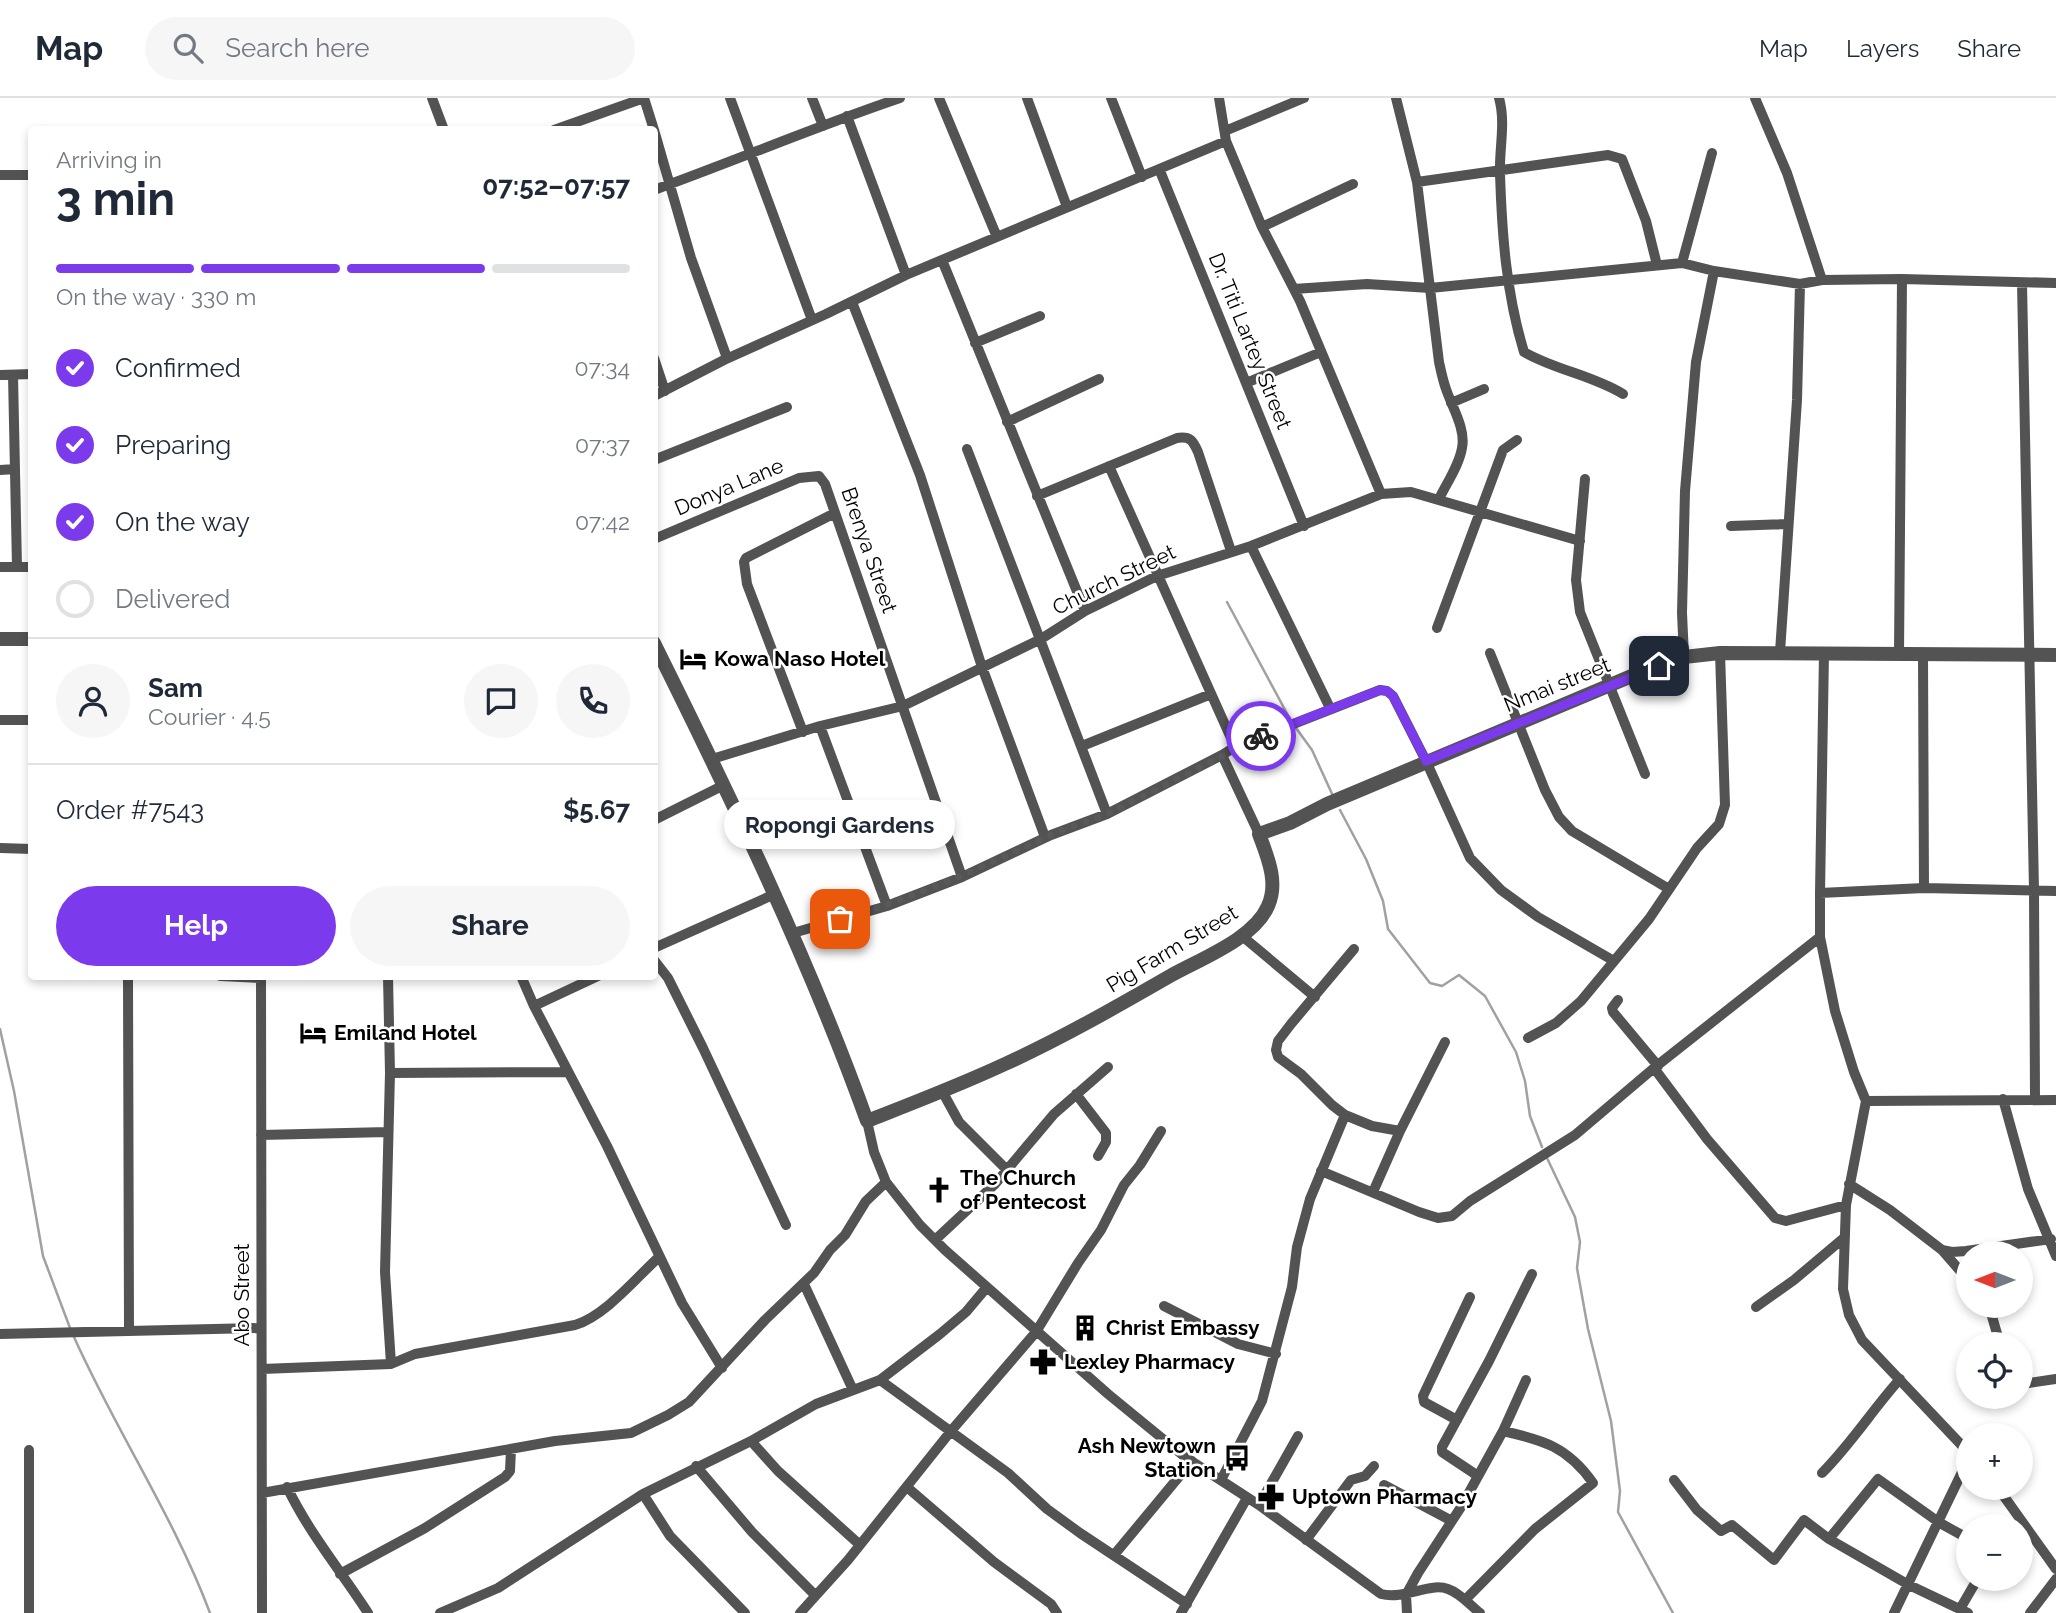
<!DOCTYPE html>
<meta charset="utf-8">
<style>
body{margin:0;font-family:Raleway,sans-serif;background:#f6f6f7;color:#1f2937;height:100vh;display:flex;flex-direction:column;font-size:26px;white-space:nowrap}
*{box-sizing:border-box;margin:0}
p{font-size:23px;color:#747a83}
.icon{flex:none;width:38px;height:38px;fill:none;stroke:currentColor;stroke-width:2;stroke-linecap:round;stroke-linejoin:round}
.map{position:relative;flex:1;overflow:hidden}
.side{position:absolute;left:28px;top:28px;width:630px;height:854px;display:flex;flex-direction:column;background:#fff;border-radius:7px;box-shadow:0 4px 10px #0003}
.side>*{flex:none}
.needle{width:46px;rotate:270deg}
.tools{position:absolute;left:1956px;top:1143px;display:grid;gap:14px}
.tools a{display:grid;place-items:center;width:77px;height:77px;border-radius:50%;background:#fff;box-shadow:0 4px 10px #0003;font-size:35px}
.pin{position:absolute;display:grid;place-items:center;width:60px;height:60px;color:#fff;margin:-30px;border-radius:14px;box-shadow:0 4px 10px #0006}
.courier{position:absolute;display:grid;place-items:center;width:70px;height:70px;margin:-35px;border:5px solid #7c3aed;border-radius:50%;background:#fff;color:#222;box-shadow:0 2px 9px #0007}
.bubble{position:absolute;height:49px;border-radius:24px;background:#fff;box-shadow:0 4px 10px #0003;font-size:23px;font-weight:700;line-height:49px;text-align:center}
.summary em{font-style:normal;font-weight:700}
.summary div{display:flex;flex-direction:column-reverse}
.summary{display:flex;align-items:center;justify-content:space-between;height:119px;padding:0 28px}
h1{font-size:46px;font-weight:700;line-height:52px}
.bar{display:grid;grid-template-columns:repeat(4,1fr);gap:10px 7px;align-content:center;height:84px;padding:0 28px}
.bar i{height:9px;border-radius:5px;background:#e0e1e3}
.bar .active{background:#7c3aed}
.bar p{grid-column:span 4}
.line{display:flex;align-items:center;gap:18px;padding:0 28px;border-top:2px solid #e0e1e3}
.line div{flex:1}
.round{display:grid;place-items:center;flex:none;width:74px;height:74px;border-radius:37px;background:#f6f6f7}
ol{padding:0 28px;list-style:none}
li{display:flex;align-items:center;gap:21px;height:77px}
li p{margin-inline-start:auto}
li .icon{padding:7px;border-radius:50%;background:#7c3aed;color:#fff;stroke-width:4}
li:last-child{color:#747a83}
li i{width:38px;height:38px;border:4px solid #e0e1e3;border-radius:50%}
.action{display:flex;gap:14px;margin-top:auto;padding:14px 28px}
.action a{flex:1;height:80px;border-radius:42px;background:#7c3aed;color:#fff;font-size:28px;font-weight:700;line-height:80px;text-align:center}
.action a+a{background:#f6f6f7;color:#1f2937}
header{display:flex;align-items:center;gap:42px;box-sizing:border-box;height:98px;padding:0 35px;background:#fff;border-bottom:2px solid #e0e1e3}
header strong{font-size:33px}
nav{display:flex;gap:38px;margin-inline-start:auto;font-size:24px}
.search{width:490px;height:63px;background:#f6f6f7;display:flex;align-items:center;gap:18px;box-sizing:border-box;padding:0 24px;border-radius:38px;color:#747a83;font-size:26px}
.map>svg:first-child{display:block}
</style>
<header>
<strong>Map</strong>
<div class="search"><svg class="icon" aria-label="search" viewBox="0 0 24 24"><circle cx="10" cy="10" r="6"/><path d="M15 15l6 6"/></svg>Search here</div>
<nav><a>Map</a><a>Layers</a><a>Share</a></nav>
</header>
<div class="map">
<svg width="2056" height="1515" viewBox="0 0 2056 1515">
<rect width="100%" height="100%" fill="#fff"/>
<g fill="none" stroke-linecap="round" stroke-linejoin="round">
<!-- stream -->
<path stroke="#a1a1a1" stroke-width="2.5" d="M1227,504L1291,623
M1296,630L1312,652L1333,698
M1340,712L1366,761L1383,803L1388,831L1430,885L1442,888L1459,877L1485,898L1516,954L1525,983L1530,1018L1542,1049
M0,931L14,993L43,1158L70,1230
M1547,1060L1575,1119L1580,1144L1577,1170L1588,1231L1611,1323L1620,1393L1618,1414L1673,1515
M74,1239C116,1333 174,1419 210,1515"/>
<!-- minor -->
<path stroke="#535353" stroke-width="10" d="M432,0L444,32
M730,0L812,222
M812,0L823,28
M939,0L997,139
M1027,0L1067,109
M1111,0L1142,79
M1219,0L1226,43L1262,129L1300,203L1381,396
M1396,0L1417,84L1439,264C1441,273 1443,283 1446,291C1452,309 1466,331 1462,350C1459,368 1446,386 1439,401
M1499,0C1506,25 1499,50 1500,76C1502,136 1506,195 1524,254C1555,272 1592,277 1623,296
M1755,0L1787,75L1822,182
M847,18L906,177
M554,32L644,0L654,32
M654,32L691,160L727,260
M1225,33L1304,0
M1160,73L1304,428
M0,77H32
M1417,84L1608,57L1622,61L1646,123L1657,167
M654,92C737,62 817,28 900,0
M1262,129L1353,86
M942,162L1085,513
M1682,165L1712,55
M2022,185L2034,792L2035,1001
M1294,191L1367,186L1430,190L1682,165L1714,173L1800,186L1822,182L1902,181L2056,185
M852,204L920,377L982,569L1045,739
M975,245L1040,218
M654,260L665,293
M0,277L32,276
M13,277L17,469
M1246,285L1321,254
M654,298L724,262L826,216L906,177L1226,43
M1451,305L1484,291
M1007,324L1099,281
M967,351L1107,716
M654,362L787,309
M1109,368L1235,649
M0,372L15,371
M1585,381L1576,482L1580,514L1645,676
M1037,398L1177,340C1191,338 1193,343 1198,354L1231,453
M1731,428L1788,426
M654,441L799,380L819,378L825,386L962,779
M1251,448L1330,610
M0,469H32
M1437,530L1503,352L1517,342
M1780,554L1797,302L1800,186
M1490,555L1545,692L1559,719L1572,733L1669,791
M1824,555L1820,795L1924,790
M1899,556L1902,181
M1923,557L1924,790L2056,793
M1684,559L1682,515L1685,393L1696,264L1714,173
M0,622H32
M820,628L887,808
M803,634L747,486L744,464L746,460L835,415
M1082,648L1211,596
M1222,657L1235,649L1380,592L1387,593L1393,598L1426,663L1470,760L1501,792L1538,819L1614,863
M712,661L820,628L903,608L1041,541L1085,513L1157,478L1251,448L1381,396L1411,394L1580,443
M654,722L724,687
M0,750L32,751
M793,835L887,808L962,779L1051,737L1107,716L1222,657L1259,736
M1242,838L1315,899
M1820,839L1835,913L1854,974L1866,1003L1846,1107L1843,1191L1849,1217L1862,1242L1969,1355
M654,850L775,796
M1354,851L1291,926L1278,943L1276,952L1278,959L1301,976L1332,1007L1345,1017L1372,1028L1400,1033
M654,862L668,880L703,950L786,1127
M128,878L129,1233
M220,878L261,880
M261,878L262,1515
M388,878L390,975L385,1174L391,1266
M521,878L534,908L607,1048L682,1205L722,1270
M1618,902L1612,910L1613,914L1658,968
M534,908L598,878
M1528,940L1556,925L1581,903L1649,821L1697,750L1719,726L1725,707L1720,555
M1654,970L1707,1041L1775,1120L1786,1123L1846,1107
M390,975L568,974
M942,993L959,1024L1007,1072
M1076,996L1106,1035V1044L1098,1058
M2003,1001L2028,1091L2056,1158
M1866,1003L2056,1002
M867,1023L874,1054L886,1084L920,1127L945,1152L1108,1296L1185,1359L1259,1407L1381,1496C1405,1502 1429,1484 1448,1491C1460,1495 1470,1507 1480,1515
M261,1037L388,1034
M1321,1073L1419,1114L1438,1120L1452,1118L1470,1103L1575,1037L1654,970L1820,839V795
M1849,1086L1890,1112L1942,1152L1952,1154L1966,1153L2051,1141
M1373,1094L1400,1033L1445,944
M935,1142L995,1086L1054,1016L1108,969
M1942,1152L1969,1183
M804,1186L853,1292
M1164,1208L1238,1246L1276,1256
M1989,1208L2000,1246
M1756,1209L1794,1182L1845,1139
M0,1236L261,1230
M262,1271L391,1266L415,1256L575,1227C605,1218 636,1180 659,1159
M880,1282L1008,1375L1047,1411L1080,1435L1187,1506
M2021,1286L2056,1281
M1457,1322L1424,1304L1423,1298L1470,1199
M751,1343L778,1373L860,1447
M29,1352V1515
M696,1368L752,1434L815,1497
M1822,1375C1851,1346 1873,1311 1900,1281
M1478,1378L1442,1354V1349L1489,1263L1532,1176
M1221,1382L1262,1303L1292,1189L1297,1149L1310,1101L1345,1017
M1674,1382L1697,1412L1721,1433L1732,1427L1774,1462L1804,1422L1829,1441L1909,1487L1968,1515
M1384,1387L1452,1423
M287,1389C309,1435 341,1473 368,1515
M908,1390L994,1464L1051,1506L1057,1515
M1998,1390L2056,1471
M262,1395L555,1343L631,1335L668,1317L689,1304L765,1222L814,1175L830,1152L845,1137L866,1103L886,1084
M643,1396L670,1438L745,1515
M1259,1407L1298,1338
M1829,1441L1878,1381L1940,1425L1969,1441
M1306,1442L1351,1382L1365,1378L1374,1368
M1114,1457L1192,1363
M340,1476L425,1430L505,1379L510,1373L511,1351
M1465,1502L1535,1431L1593,1385C1568,1349 1543,1342 1503,1333
M1960,1511L1978,1480
M440,1515L498,1490L643,1396L751,1343L816,1306L880,1282L940,1236L966,1214L987,1189
M800,1515L848,1462L951,1333L1036,1234L1078,1165L1101,1132L1124,1087L1140,1067L1161,1033
M1181,1515L1247,1400
M1407,1515L1406,1497L1418,1475L1461,1409L1503,1333L1526,1282
M1894,1515L1965,1368L1969,1369
M2030,1515L2056,1481"/>
<!-- tertiary -->
<path stroke="#535353" stroke-width="14" d="M0,541H32
M654,545C732,702 808,859 867,1023C913,1005 960,987 1005,966C1062,940 1116,909 1170,878C1200,861 1254,841 1268,808C1279,784 1267,758 1259,736L1290,725L1327,706L1634,577L1684,559L1720,555L2056,557"/>
</g>
<g fill="none" stroke-linecap="round" stroke-linejoin="round">
<!-- done -->
<path stroke="#595959" stroke-width="7" stroke-dasharray="0 12.6" d="M840,821C913,801 980,770 1049,738C1068,729 1089,724 1109,715C1143,699 1176,681 1209,665C1227,656 1243,645 1261,638"/>
<!-- route -->
<path stroke="#7c3aed" stroke-width="9" d="M1261,638L1380,592L1387,593L1393,598L1426,663L1659,568"/>
</g>
<!-- icons -->
<defs>
<g id="hotel-bare" transform="scale(2.1)"><path d="M-6-4.5h1.5V1H6V5H4.5V3h-9V5H-6ZM-4 0a1.8 1.8 0 1 1 3.6 0ZM.5 0V-2.5h3Q6-2.5 6 0Z" fill="#000" stroke="#fff" stroke-width="2.5" paint-order="stroke"/></g>
<g id="church-bare" transform="scale(2.1)"><path d="M-1.2-6h2.4v3.5h3.3v2.4h-3.3V6h-2.4V-.1h-3.3v-2.4h3.3Z" fill="#000" stroke="#fff" stroke-width="2.5" paint-order="stroke"/></g>
<g id="building-bare" transform="scale(2.1)"><path d="M-4-6H4V6H1V3H-1V6H-4ZM-2.5-4.3h1.7v1.8h-1.7ZM.8-4.3h1.7v1.8H.8ZM-2.5-1h1.7V.8h-1.7ZM.8-1h1.7V.8H.8Z" fill="#000" stroke="#fff" stroke-width="2.5" paint-order="stroke"/></g>
<g id="pharmacy-bare" transform="scale(2.1)"><path d="M-2-6h4v4h4v4h-4v4h-4v-4h-4v-4h4Z" fill="#000" stroke="#fff" stroke-width="2.5" paint-order="stroke"/></g>
<g id="bus-bare" transform="scale(2.1)"><path d="M-5-6H5V4H4V6H2V4H-2V6H-4V4H-5ZM-3.5-4V0h7V-4ZM-3.5 1.2v1.5H-2V1.2ZM2 1.2v1.5H3.5V1.2Z" fill="#000" stroke="#fff" stroke-width="2.5" paint-order="stroke"/></g>
</defs>
<g fill-rule="evenodd">
<use href="#hotel-bare" x="693" y="561"/>
<use href="#hotel-bare" x="313" y="935"/>
<use href="#church-bare" x="939" y="1092"/>
<use href="#building-bare" x="1085" y="1230"/>
<use href="#pharmacy-bare" x="1043" y="1264"/>
<use href="#bus-bare" x="1237" y="1360"/>
<use href="#pharmacy-bare" x="1271" y="1399"/>
</g>
<g text-anchor="middle" stroke-width="5" stroke-linejoin="round" paint-order="stroke">
<!-- street labels -->
<g font-size="21" fill="#000" stroke="#fff">
<text transform="translate(1250 243) rotate(68)" y="7">Dr. Titi Lartey Street</text>
<text transform="translate(729 389) rotate(-23)" y="7">Donya Lane</text>
<text transform="translate(869 452) rotate(71)" y="7">Brenya Street</text>
<text transform="translate(1114 482) rotate(-26)" y="7">Church Street</text>
<text transform="translate(1557 587) rotate(-22)" y="7">Nmai street</text>
<text transform="translate(1172 851) rotate(-31)" y="7">Pig Farm Street</text>
<text transform="translate(242 1197) rotate(-90)" y="7">Abo Street</text>
</g>
<!-- poi labels -->
<g font-size="21" font-weight="bold" fill="#000" stroke="#fff" text-anchor="start">
<text x="714" y="568">Kowa Naso Hotel</text>
<text x="334" y="942">Emiland Hotel</text>
<text x="960" y="1087">The Church<tspan x="960" dy="24">of Pentecost</tspan></text>
<text x="1106" y="1237">Christ Embassy</text>
<text x="1064" y="1271">Lexley Pharmacy</text>
<text x="1216" y="1355" text-anchor="end">Ash Newtown<tspan x="1216" dy="24">Station</tspan></text>
<text x="1292" y="1406">Uptown Pharmacy</text>
</g>
</g>
</svg>
<div class="tools">
<a><svg class="needle" viewBox="-14 -14 28 28"><path d="M0-13l5 13h-10z" fill="#e53935"/><path d="M0 13l5-13h-10z" fill="#747a83"/></svg></a>
<a><svg class="icon" aria-label="locate" viewBox="0 0 24 24"><circle cx="12" cy="12" r="6"/><path d="M12 2v4M12 18v4M2 12h4M18 12h4"/></svg></a>
<a>+</a>
<a>−</a>
</div>
<div class="pin" style="left:840px;top:821px;background:#ea580c"><svg class="icon" aria-label="bag" viewBox="0 0 24 24"><path d="M5 8h14l-1 12H6zM9 8a3 3 0 0 1 6 0"/></svg></div>
<div class="pin" style="left:1659px;top:568px;background:#1f2937"><svg class="icon" aria-label="home" viewBox="0 0 24 24"><path d="M3 11l9-7 9 7M6 9v11h12V9"/></svg></div>
<div class="courier" style="left:1261px;top:638px"><svg class="icon" aria-label="bike" viewBox="0 0 24 24"><circle cx="6" cy="16" r="4"/><circle cx="18" cy="16" r="4"/><path d="M6 16l4-8h5l3 8M10 8l3 8H6M13 5h3"/></svg></div>
<div class="bubble" style="left:724px;top:702px;width:231px">Ropongi Gardens</div>
<section class="side">
<div class="summary"><div><h1>3 min</h1><p>Arriving in</p></div><em>07:52–07:57</em></div>
<div class="bar"><i class="active"></i><i class="active"></i><i class="active"></i><i></i><p>On the way · 330 m</p></div>
<ol>
<li><svg class="icon" aria-label="check" viewBox="0 0 24 24"><path d="M5 12l5 5 9-10"/></svg>Confirmed<p>07:34</p></li>
<li><svg class="icon" aria-label="check" viewBox="0 0 24 24"><path d="M5 12l5 5 9-10"/></svg>Preparing<p>07:37</p></li>
<li><svg class="icon" aria-label="check" viewBox="0 0 24 24"><path d="M5 12l5 5 9-10"/></svg>On the way<p>07:42</p></li>
<li><i></i>Delivered</li>
</ol>
<div class="line" style="height:126px"><a class="round"><svg class="icon" aria-label="person" viewBox="0 0 24 24"><circle cx="12" cy="8" r="4"/><path d="M4 21q1-7 8-7t8 7"/></svg></a><div><b>Sam</b><p>Courier · 4.5</p></div><a class="round"><svg class="icon" aria-label="chat" viewBox="0 0 24 24"><path d="M4 5h16v11H9l-5 4z"/></svg></a><a class="round"><svg class="icon" aria-label="phone" viewBox="0 0 24 24"><path d="M5 4h4l2 5-3 2q2 4 5 5l2-3 5 2v4C11 20 4 13 5 4z"/></svg></a></div>
<div class="line" style="height:91px"><div>Order #7543</div><b>$5.67</b></div>
<div class="action"><a>Help</a><a>Share</a></div>
</section>
</div>
